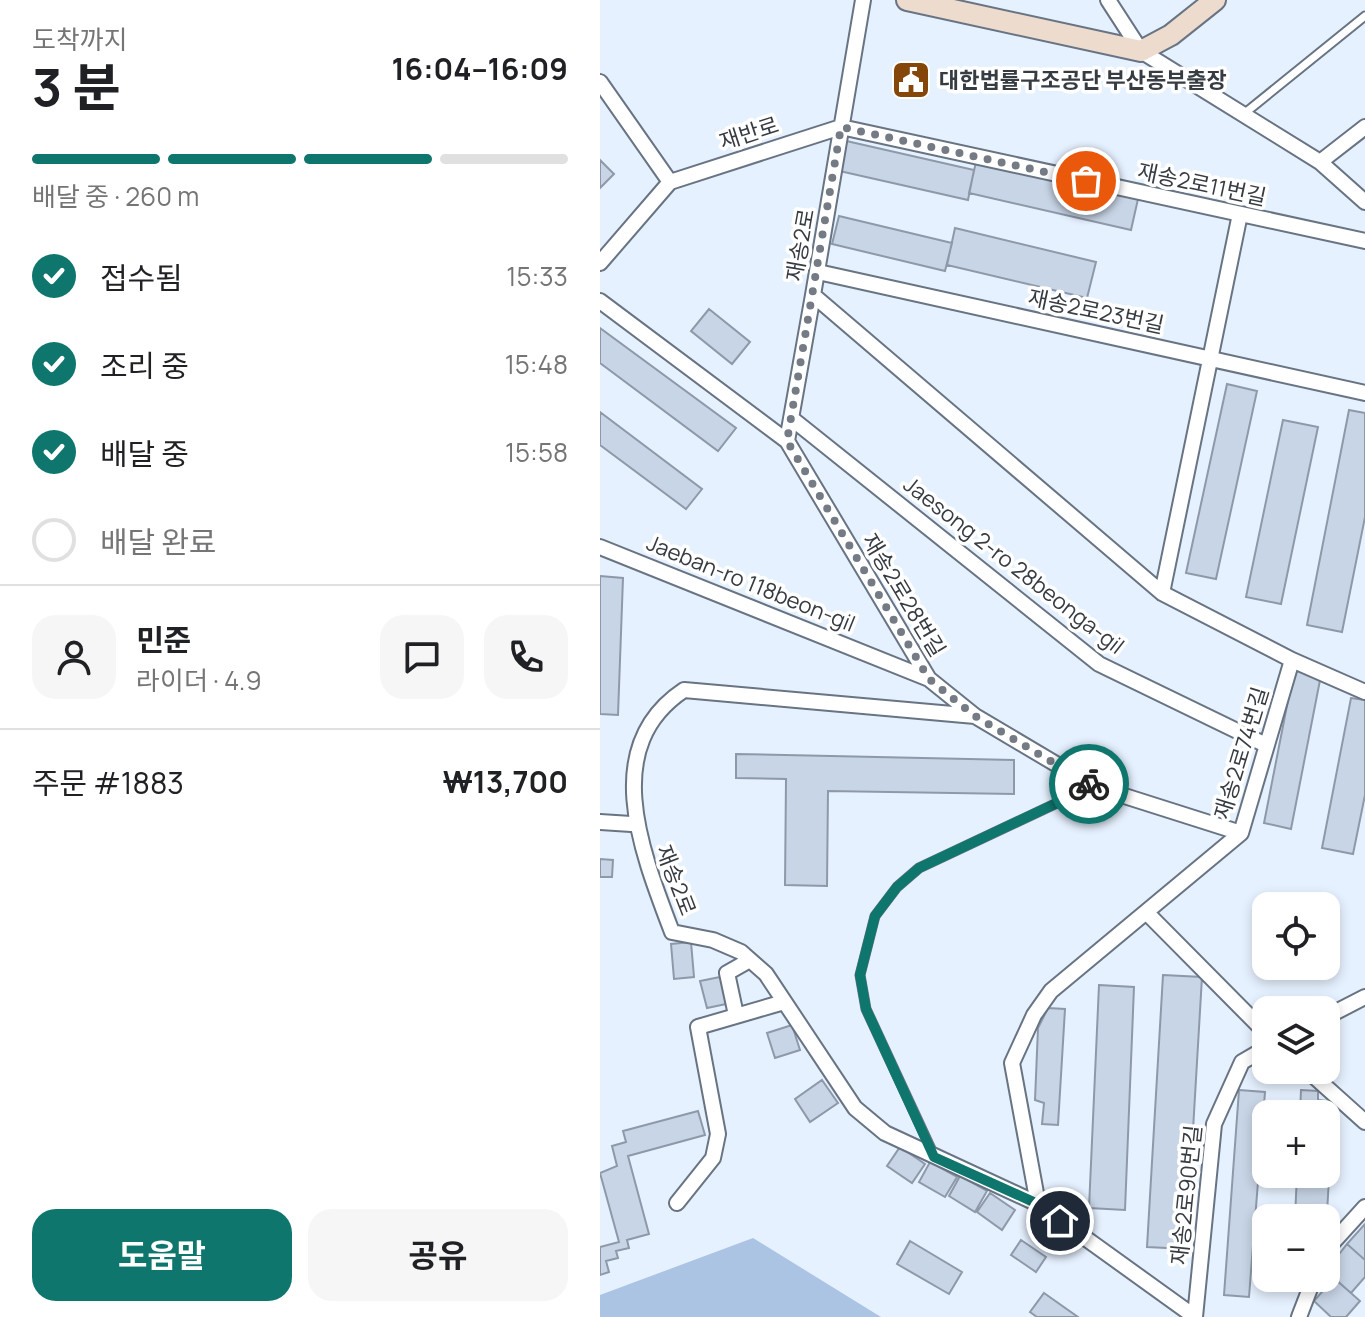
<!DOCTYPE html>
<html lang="ko">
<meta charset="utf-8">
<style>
body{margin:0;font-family:Manrope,"Noto Sans KR",sans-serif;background:#f6f6f6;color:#202124;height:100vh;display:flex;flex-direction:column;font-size:30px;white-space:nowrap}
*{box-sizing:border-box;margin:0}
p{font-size:26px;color:#757577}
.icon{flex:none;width:44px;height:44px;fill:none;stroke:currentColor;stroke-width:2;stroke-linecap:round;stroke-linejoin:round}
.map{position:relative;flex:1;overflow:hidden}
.panel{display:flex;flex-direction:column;background:#fff;width:600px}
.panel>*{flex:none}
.fabs{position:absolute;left:652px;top:892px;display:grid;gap:16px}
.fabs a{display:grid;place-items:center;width:88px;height:88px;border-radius:16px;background:#fff;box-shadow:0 4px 12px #0003;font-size:40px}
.pin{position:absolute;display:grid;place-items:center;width:68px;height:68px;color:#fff;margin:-34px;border:4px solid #fff;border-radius:50%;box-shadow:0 2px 8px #0007}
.courier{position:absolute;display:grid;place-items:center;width:80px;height:80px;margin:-40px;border:6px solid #0f766e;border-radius:50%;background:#fff;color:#222;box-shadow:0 2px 10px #0007}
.head em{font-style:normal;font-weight:700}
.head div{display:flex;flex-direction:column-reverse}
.head{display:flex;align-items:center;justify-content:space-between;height:136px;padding:0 32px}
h1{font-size:52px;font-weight:700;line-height:60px}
.bar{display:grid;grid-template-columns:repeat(4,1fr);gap:12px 8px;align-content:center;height:96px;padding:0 32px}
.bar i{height:10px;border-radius:6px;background:#e0e0e0}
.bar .on{background:#0f766e}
.bar p{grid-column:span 4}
.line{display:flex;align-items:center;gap:20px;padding:0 32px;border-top:2px solid #e0e0e0}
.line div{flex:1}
.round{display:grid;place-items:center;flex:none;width:84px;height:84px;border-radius:24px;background:#f6f6f6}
ol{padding:0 32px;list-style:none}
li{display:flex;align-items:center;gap:24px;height:88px}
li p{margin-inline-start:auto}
li .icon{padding:8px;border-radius:50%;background:#0f766e;color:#fff;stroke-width:4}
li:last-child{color:#757577}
li i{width:44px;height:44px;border:4px solid #e0e0e0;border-radius:50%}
.cta{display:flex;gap:16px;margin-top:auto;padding:16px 32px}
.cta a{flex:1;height:92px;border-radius:24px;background:#0f766e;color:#fff;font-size:32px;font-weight:700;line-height:92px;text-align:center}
.cta a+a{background:#f6f6f6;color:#202124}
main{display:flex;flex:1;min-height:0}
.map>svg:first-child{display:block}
</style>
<main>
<section class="panel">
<div class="head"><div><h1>3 분</h1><p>도착까지</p></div><em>16:04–16:09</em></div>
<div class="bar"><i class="on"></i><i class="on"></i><i class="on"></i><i></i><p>배달 중 · 260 m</p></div>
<ol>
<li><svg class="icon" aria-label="check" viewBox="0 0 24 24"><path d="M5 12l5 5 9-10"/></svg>접수됨<p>15:33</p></li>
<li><svg class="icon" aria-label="check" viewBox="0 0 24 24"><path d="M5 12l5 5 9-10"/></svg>조리 중<p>15:48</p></li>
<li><svg class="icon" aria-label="check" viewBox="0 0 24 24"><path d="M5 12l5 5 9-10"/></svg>배달 중<p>15:58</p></li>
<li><i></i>배달 완료</li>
</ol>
<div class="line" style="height:144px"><a class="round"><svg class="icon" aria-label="person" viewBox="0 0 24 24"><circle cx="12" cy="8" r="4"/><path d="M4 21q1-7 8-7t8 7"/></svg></a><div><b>민준</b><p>라이더 · 4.9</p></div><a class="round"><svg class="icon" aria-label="chat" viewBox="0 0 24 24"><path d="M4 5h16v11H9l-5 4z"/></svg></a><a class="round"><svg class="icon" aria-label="phone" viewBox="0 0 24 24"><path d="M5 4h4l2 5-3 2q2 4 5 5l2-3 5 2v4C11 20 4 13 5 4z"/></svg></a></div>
<div class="line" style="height:104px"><div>주문 #1883</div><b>₩13,700</b></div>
<div class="cta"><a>도움말</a><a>공유</a></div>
</section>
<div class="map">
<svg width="765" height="1317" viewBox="0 0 765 1317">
<rect width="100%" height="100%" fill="#e6f1ff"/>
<!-- green -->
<path fill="#abc4e4" d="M153,1238L281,1317H0V1295Z"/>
<!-- building -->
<path fill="#c8d5e6" stroke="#8d99a9" stroke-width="2" d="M242,140L374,170L368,200L235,170Z
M0,160L14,174L0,188Z
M376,162L538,199L531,230L369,193Z
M239,216L352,243L345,271L232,244Z
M355,228L496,262L487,298L347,265Z
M109,309L150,342L132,364L91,331Z
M0,328L136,428L118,451L0,363Z
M627,384L657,391L616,579L586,573Z
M749,410L765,413V517L742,632L707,625Z
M0,412L102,489L86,509L0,445Z
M683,420L718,427L681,604L646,597Z
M0,576L23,578L18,715L0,714Z
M694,670L721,675L691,829L664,823Z
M751,698L765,700V795L753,854L722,848Z
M136,754L414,760V794L228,791L227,886L185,885L186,779L136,778Z
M0,859L13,860L12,877H0Z
M91,942L94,977L74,979L71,944Z
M563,975L602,977L586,1249L547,1247Z
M125,976L131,1003L107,1008L100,981Z
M499,985L534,987L525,1210L489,1208Z
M448,1008L465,1009L458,1125L442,1124L444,1103L435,1100L438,1028Z
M192,1025L200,1050L175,1058L167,1033Z
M222,1080L238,1103L210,1122L195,1099Z
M639,1090L665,1092L649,1297L624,1295Z
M701,1090L718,1091V1100L727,1101L733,1108L727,1213L711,1211L710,1218H695L697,1174H726V1114H700Z
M98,1111L105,1135L28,1156L49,1234L27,1240L29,1248L16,1251L18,1258L6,1261L9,1272L0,1275V1247L19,1242L0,1173L17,1166L12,1146L26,1142L23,1131Z
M300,1147L325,1164L312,1183L287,1166Z
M330,1162L357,1177L345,1197L319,1182Z
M360,1176L387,1191L375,1212L349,1196Z
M390,1193L415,1210L402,1230L377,1212Z
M765,1224V1260L747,1244Z
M421,1240L446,1257L436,1272L411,1255Z
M310,1241L362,1272L349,1294L297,1264Z
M747,1244L765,1260V1277L751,1293L726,1271Z
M734,1278L760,1301L746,1317H731L714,1301Z
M444,1293L478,1317H437L430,1312Z"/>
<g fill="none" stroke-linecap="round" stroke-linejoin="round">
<!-- service casing -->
<g stroke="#687483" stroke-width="11">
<path id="service" d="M645,113L765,16
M332,1151L266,1009L260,975L275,916L297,887L319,868L491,787"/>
</g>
<!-- minor casing -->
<g stroke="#687483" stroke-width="18">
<path id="minor" d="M263,0L213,295L562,593L692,660L765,692
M508,0L541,51L720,162L765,202
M0,82L70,182
M720,162L765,127
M0,263L70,182L241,127L765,241
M218,272L765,393
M213,295L187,441L329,679L375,716L493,786L641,833
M0,301L187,441
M191,418L499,664L666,745
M0,547L329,679
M562,593L640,214
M375,716L84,690C0,746 40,848 72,932L113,940L141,952L166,974L255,1108L285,1133L438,1204L595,1317
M0,822L31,824
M547,913L666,1033
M136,1015L127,973L150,960
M726,1017L765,997
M707,1070L765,1122
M77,1203L113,1158L118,1134L98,1027L184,1002
M438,1204L412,1063L434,1015L451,991L641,833L692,660
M726,1250L765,1207
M595,1317L614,1124L642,1062L666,1048
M699,1317L714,1278"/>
</g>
<!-- secondary casing -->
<g stroke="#687483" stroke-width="24">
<path id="secondary" d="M307,0L541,51L571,35L615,0"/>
</g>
<!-- service -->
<use href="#service" stroke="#fff" stroke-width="7"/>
<!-- minor -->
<use href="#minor" stroke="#fff" stroke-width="14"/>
<!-- secondary -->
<use href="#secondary" stroke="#eddbce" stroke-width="20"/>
</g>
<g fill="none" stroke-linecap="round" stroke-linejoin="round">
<!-- done -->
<path stroke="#747b85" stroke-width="8" stroke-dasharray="0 14.4" d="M486,181L241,127L187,441L329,679L375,716L489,784"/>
<!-- route -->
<path stroke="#0f766e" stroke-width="10" d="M460,1221L438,1204L334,1157L266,1009L260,975L275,916L297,887L319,868L493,786L489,784"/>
</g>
<!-- icons -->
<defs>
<g id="civic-square" transform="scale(2)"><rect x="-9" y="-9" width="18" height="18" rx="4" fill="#85460a" stroke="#fff"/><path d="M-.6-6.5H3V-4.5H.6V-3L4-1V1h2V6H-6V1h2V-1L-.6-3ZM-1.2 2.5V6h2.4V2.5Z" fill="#fff"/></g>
</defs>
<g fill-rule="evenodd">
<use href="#civic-square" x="311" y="80"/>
</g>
<g text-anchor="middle" stroke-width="7" stroke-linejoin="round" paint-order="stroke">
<!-- poi labels -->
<g font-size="22" font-weight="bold" fill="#373c43" stroke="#fff" text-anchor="start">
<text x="339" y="88">대한법률구조공단 부산동부출장</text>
</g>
<!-- street labels -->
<g font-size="22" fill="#373c43" stroke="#fff">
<text transform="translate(149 133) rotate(-18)" y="8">재반로</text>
<text transform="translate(602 184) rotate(12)" y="8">재송2로11번길</text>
<text transform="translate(200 245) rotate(-80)" y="8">재송2로</text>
<text transform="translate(496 311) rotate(12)" y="8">재송2로23번길</text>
<text transform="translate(414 565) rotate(38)" y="8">Jaesong 2-ro 28beonga-gil</text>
<text transform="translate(151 583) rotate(22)" y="8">Jaeban-ro 118beon-gil</text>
<text transform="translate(304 595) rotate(59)" y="8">재송2로28번길</text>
<text transform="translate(641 753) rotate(-73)" y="8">재송2로74번길</text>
<text transform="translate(76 880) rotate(69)" y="8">재송2로</text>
<text transform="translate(586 1195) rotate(-84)" y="8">재송2로90번길</text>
</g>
</g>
</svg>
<div class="fabs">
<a><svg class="icon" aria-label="locate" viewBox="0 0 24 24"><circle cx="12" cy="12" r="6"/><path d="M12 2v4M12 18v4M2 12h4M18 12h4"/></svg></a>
<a><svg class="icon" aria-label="layers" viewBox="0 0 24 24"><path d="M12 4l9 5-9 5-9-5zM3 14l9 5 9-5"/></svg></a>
<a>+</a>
<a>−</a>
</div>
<div class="pin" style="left:486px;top:181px;background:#ea580c"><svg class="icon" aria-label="bag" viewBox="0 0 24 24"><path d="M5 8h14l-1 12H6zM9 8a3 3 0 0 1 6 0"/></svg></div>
<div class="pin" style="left:460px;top:1221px;background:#1f2937"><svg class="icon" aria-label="home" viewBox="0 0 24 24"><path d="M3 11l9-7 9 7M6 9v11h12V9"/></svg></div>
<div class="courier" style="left:489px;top:784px"><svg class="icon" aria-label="bike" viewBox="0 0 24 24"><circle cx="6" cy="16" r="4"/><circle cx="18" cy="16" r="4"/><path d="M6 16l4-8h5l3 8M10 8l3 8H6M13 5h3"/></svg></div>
</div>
</main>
